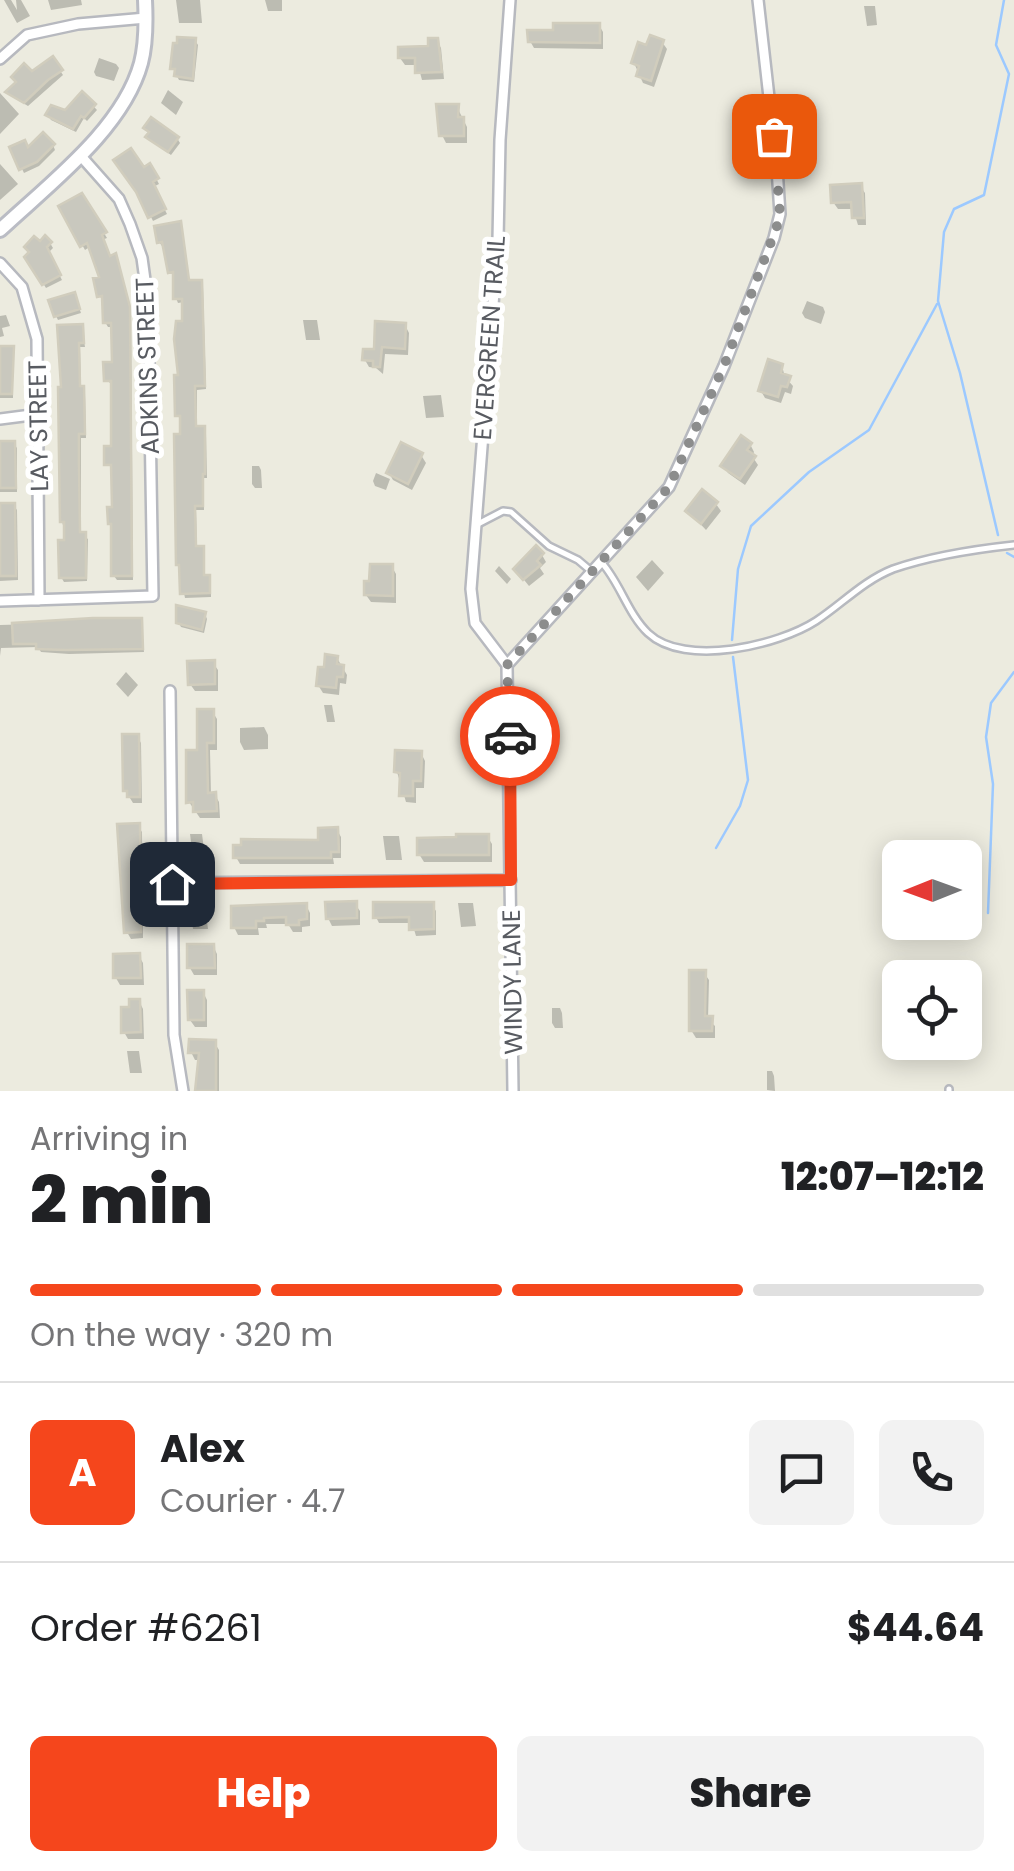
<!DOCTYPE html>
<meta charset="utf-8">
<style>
body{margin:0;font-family:Poppins,sans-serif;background:#f2f2f2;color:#202124;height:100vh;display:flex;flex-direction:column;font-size:38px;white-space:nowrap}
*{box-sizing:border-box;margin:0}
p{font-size:32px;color:#757577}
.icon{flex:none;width:55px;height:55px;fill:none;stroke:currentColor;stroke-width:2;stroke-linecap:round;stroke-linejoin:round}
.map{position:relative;height:1091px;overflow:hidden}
.drawer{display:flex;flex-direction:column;background:#fff;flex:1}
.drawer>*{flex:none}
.needle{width:65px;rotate:269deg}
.controls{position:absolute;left:882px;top:840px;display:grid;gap:20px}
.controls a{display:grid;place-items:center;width:100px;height:100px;border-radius:15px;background:#fff;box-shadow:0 5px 25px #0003;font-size:50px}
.pin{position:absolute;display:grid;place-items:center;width:85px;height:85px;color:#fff;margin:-42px;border-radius:20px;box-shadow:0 5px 15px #0006}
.courier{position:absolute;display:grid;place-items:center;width:100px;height:100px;margin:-50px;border:8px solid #f5461c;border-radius:50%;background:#fff;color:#222;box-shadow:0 2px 12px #0007}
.summary em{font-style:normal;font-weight:800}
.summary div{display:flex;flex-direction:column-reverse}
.summary{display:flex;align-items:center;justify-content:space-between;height:170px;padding:0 30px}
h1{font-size:65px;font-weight:800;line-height:75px}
.bar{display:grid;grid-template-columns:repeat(4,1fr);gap:15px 10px;align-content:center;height:120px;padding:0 30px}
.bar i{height:12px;border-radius:8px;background:#e0e0e0}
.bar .on{background:#f5461c}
.bar p{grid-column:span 4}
.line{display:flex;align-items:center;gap:25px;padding:0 30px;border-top:2px solid #e0e0e0}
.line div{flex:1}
.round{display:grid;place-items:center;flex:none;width:105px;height:105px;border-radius:15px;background:#f2f2f2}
.button{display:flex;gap:20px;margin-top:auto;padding:20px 30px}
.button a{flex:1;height:115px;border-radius:15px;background:#f5461c;color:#fff;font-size:40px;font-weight:800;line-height:115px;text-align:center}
.button a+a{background:#f2f2f2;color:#202124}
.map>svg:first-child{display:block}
</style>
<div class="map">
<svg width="1014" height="1091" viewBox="0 0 1014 1091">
<rect width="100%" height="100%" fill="#ecebdf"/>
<!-- shadow -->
<path fill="#0003" d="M4,0H11L17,10L16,0H21L30,16L17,23Z
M48,0H81L82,5L51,10Z
M176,0H200L202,23H179Z
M265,0H282V11H268Z
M864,6H875L877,25L867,26Z
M599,25L603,32V49L534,48L530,41Z
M195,40L198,45L194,82L179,80L173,68Z
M437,41L441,48L444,79L422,80L418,65H405L400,58L431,48Z
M662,42L667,49L654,87L643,83L634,63L648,48Z
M99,58L116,64L119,68L114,81L96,76L94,72Z
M52,59L63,75L28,106L11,96L9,92Z
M168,90L183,102L176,115L161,103Z
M0,93L19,114L0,134Z
M82,94L97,110L87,121L84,118L76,132L51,120L48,115L65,112Z
M457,107L467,127V143H446L442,135Z
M146,129L177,138L180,143L171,155L151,141Z
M53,145L55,150L39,166L24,173L12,148L27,151Z
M0,164L18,184L0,200Z
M150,167L159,184L153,187L167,214L153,221L140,195L143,171Z
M860,186L865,193L866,225H858L853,209H838L833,202Z
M81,196L107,238L102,240L109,259L117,261L131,314L133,580H117L114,576L110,524L114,509L113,468L107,464L113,448V385L106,380L115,364L114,327H108L105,322V300L99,296L103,278L91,246L85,250L61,207Z
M180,224L190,283L200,282L203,287L206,389L197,390V429H203L206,433L207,478H204V510H196L197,549H202L205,553V578L211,582V597L185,598L178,564L184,302L178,303L176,298V276L170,272L166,245L162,246L159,242Z
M50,243L53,248L48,253L62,280L46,288L27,258L40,245Z
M76,299L81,313L58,320L56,316Z
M807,301L823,307L825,312L821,324L805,318L802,313Z
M6,315L10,326L2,328L4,336L0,337V316Z
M303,320H317L320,340H306Z
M405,325L409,333L408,355L385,354L383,374L376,368L369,367L365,360Z
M82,327L85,347H80L81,389L85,393L86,438H81V534L88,539L87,581L64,582L61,577L67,543L62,521L64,389Z
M13,348V398H0V349Z
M782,366L785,377L793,386L791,394L785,392L781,403L765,398L761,391Z
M441,395L444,417L426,418L423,396Z
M0,444H14L17,448V492H0Z
M750,444L754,452L752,456L758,465L745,485L728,473L723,466Z
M421,455L426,463L412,490L393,480L389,473Z
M252,466H259L261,470L262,488H255L252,484Z
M376,473L390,479L386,490L375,486L373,481Z
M716,504L721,511L706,530L688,511Z
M0,506H14L17,510L18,580L0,581Z
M542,555L546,562L540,568L544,574L529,586L516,570Z
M652,560L664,573L648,591L636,577Z
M499,566L511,579L507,584L495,571Z
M392,567L396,574V603L371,602L366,595Z
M205,614L207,619L204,633L181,627L179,623Z
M141,621L144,652L69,654L41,652L38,647L1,648L0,656V625Z
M337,658L347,675L346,684L340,683L339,695L323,693L318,685Z
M213,663L218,670V691H195L190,684Z
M126,672L138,685L128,697L116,684Z
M324,705H332L335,722H327Z
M212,711L217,719V750H210L211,795H215L219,802L220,818H200L189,802Z
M264,727L268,735V749L244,750L240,742V728Z
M137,736L141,743L142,803H133L125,790Z
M421,753L425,761L424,788H416V803L406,802L397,772Z
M138,826L142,832L143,938L131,939L127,932Z
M337,830L341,837V858H333L334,864H240L236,857L321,843Z
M190,834H202L205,857H193Z
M383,836H399L402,860H386Z
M487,836L492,844V862H424L419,854Z
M458,903H473L476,926L461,927Z
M355,904L360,911V925L332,926L328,918Z
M306,905L310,913V926L302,927V932H293L288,924H266L267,928H258L259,935H238L234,927V908Z
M432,905L436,911V935L416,936L412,923H379L376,917Z
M205,906L208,929H193L190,907Z
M213,946L217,954V975H194L190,968Z
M139,956L143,963L144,985H120L116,978Z
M704,973L709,980L708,1019L715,1026V1038H696L691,1030Z
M203,992L207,1000V1027H195L190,1020Z
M139,1001L143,1009L144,1039H128L124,1032Z
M552,1008H560L562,1013L563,1028H555L552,1023Z
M214,1042L219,1050V1091H199L201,1060H195L191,1052Z
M127,1051H139L142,1073H130Z
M767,1071H772L774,1076L775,1091L767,1090Z"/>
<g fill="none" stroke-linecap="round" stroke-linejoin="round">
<!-- stream -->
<path stroke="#9cc9ff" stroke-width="2.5" d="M998,535L960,373L938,301L944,232L954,209L984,195L1009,74L996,45L1004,0
M1007,553L1014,557
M732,640L738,569L751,526L809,472L869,430L937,304
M716,848L740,806L748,780L733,657
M988,913L993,784L986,737L991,703L1014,672"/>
</g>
<!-- building -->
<path fill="#c9c8be" stroke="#d1cdbd" stroke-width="2.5" d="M553,23H600V43L528,42L527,30H553Z
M650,35L664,40L651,81L636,76L639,66L631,63L638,42L646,45Z
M177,37L196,38L193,79L174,76L175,69H170L173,43H177Z
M428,38H438L442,72L415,73V58H398V47L428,46Z
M53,56L63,70L48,80L24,103L5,92L16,82L11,77L24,63L32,71Z
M82,91L96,104L84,118L81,116L73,129L45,115L51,105L65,110Z
M436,104H459L458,117H464V136H439Z
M151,117L179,137L168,152L145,137L149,132L143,128Z
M43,132L55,144L37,162L19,170L9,147L25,140L28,147Z
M131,148L144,167L150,163L159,178L153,182L166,209L148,218L136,192L113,160Z
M862,183L864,218H852L851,202L831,203L830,185Z
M82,193L107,232L102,235L110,256L116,253L130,307L132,576H111V524H108L107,507H112L111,465H104V446H111V381H104L103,362H112L111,323H103L102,296L97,297L93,278L99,277L87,243L80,247L58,206Z
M181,221L189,280H202L205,386H195L196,426H205V474H203V506H195L196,546H204V575H210V593L180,594L179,565H176L174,434H180V416H175L174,375H178L174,339L176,321H182V299H173V272L168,273L162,242L157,243L154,226Z
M45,235L52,242L47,247L61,275L42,285L24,257L29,252L24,247L34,236L40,241Z
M75,292L80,309L54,317L48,300Z
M375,321L406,323L405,349L382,347L380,367H373V361L362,360L363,349H374Z
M83,324L84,343H79L80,386H84L85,434H79V465L80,532H86V578H59L58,540H64V522H60L58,387H61L57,325Z
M0,346H14L12,394H0Z
M768,359L783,364L781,373L791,376L787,387L781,386L778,397L758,391Z
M741,435L752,443L747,450L756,456L740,479L720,466Z
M0,441H15L16,488H0Z
M401,442L423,453L408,484L386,473Z
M702,489L718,502L701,524L685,511Z
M0,503H15L16,576H0Z
M536,545L544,553L537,561L541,565L523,580L513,569Z
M370,564H393V596L364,595V581H369Z
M176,605L206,612L202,630L176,623Z
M93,618H142L143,649L65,650L36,649V644H13L12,623Z
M325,654L338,656L337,664L344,665L343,677H337L336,688L316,686L318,667H324Z
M215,660V684L188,685L187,661Z
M197,709H214V743H207L208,793L216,792L217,811L193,812V802L186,803V750H197Z
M122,734H139L140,797H127V791H123Z
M395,750L422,751L421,781H413V796H399L400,773L394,772Z
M140,823L141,932L124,933L117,824Z
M338,827L339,852H331V858H233V845H241V839L318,840V828Z
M456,834H489V855H417V838L456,837Z
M357,901V918L326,919L325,902Z
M373,902H434V929L409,930V917L373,918Z
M307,903V919L299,920V925H286V917L264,918V921H256V928H231V906Z
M187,944H214L215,968H187Z
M140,953L141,978H113V954Z
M689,970H706L705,1016H713L712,1031H689Z
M187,990H204V1020H188Z
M129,999H140L141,1032L121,1033V1007H129Z
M189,1039L216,1040V1091H195L199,1053H188Z"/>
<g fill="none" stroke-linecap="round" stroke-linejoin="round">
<!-- lane casing -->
<g stroke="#b7b9bf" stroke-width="10">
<path id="lane" d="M476,525L503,511L511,512L549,546L578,560L591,571
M602,563C620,583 628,614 648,633C685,668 779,645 816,621C842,604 863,581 893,569C928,557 977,549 1014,545
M949,1089V1091"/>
</g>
<!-- street casing -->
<g stroke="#b7b9bf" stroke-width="14">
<path id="street" d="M0,59L27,35L78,24L146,18
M0,263L22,287L37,339L39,600
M0,419L39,414
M0,601L153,596L148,302L142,258L130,224L119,199L80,155
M507,665L475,623L471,589L498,240L500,140L510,0
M170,691L174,1035L183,1091
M172,883L511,880
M513,1091L507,665L669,487L724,366L774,238L780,214L777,168L758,0"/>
</g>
<!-- secondary casing -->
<g stroke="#babcc4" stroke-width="18">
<path id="secondary" d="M0,230C49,184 123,129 141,63C146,44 146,20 145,0"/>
</g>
<!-- lane -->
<use href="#lane" stroke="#fff" stroke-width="5"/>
<!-- street -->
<use href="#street" stroke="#fff" stroke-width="9"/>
<!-- secondary -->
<use href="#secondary" stroke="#fff" stroke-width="12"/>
</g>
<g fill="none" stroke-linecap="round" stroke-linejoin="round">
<!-- done -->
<path stroke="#8c8d8d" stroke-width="10" stroke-dasharray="0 18" d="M510,736L507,665L669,487L724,366L777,226L780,214L774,136"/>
<!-- route -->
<path stroke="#f5461c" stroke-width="12" d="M172,884L511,880L510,736"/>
</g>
<g text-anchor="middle" stroke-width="10" stroke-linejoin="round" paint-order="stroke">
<!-- street labels -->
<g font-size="25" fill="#585b61" stroke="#fff">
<text transform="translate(489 338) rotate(-86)" y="9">EVERGREEN TRAIL</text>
<text transform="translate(147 366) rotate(-92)" y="9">ADKINS STREET</text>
<text transform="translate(38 426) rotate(-91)" y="9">LAY STREET</text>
<text transform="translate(512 982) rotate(-91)" y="9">WINDY LANE</text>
</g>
</g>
</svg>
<div class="controls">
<a><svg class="needle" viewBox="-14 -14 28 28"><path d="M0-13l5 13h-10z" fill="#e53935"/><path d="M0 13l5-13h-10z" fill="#757577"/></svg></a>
<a><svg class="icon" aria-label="locate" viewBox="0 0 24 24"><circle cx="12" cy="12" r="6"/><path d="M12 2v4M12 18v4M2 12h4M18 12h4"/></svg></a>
</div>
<div class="pin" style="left:774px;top:136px;background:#ea580c"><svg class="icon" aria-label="bag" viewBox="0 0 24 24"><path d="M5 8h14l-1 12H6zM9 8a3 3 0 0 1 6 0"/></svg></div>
<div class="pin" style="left:172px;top:884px;background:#1f2937"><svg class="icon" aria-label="home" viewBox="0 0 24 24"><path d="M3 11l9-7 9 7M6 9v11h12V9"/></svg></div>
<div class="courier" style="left:510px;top:736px"><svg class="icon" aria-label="car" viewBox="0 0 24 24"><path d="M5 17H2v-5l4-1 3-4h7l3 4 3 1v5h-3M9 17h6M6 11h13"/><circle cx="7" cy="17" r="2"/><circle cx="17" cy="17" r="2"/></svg></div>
</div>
<section class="drawer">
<div class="summary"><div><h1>2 min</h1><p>Arriving in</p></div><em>12:07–12:12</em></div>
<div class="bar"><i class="on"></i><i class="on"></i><i class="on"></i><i></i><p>On the way · 320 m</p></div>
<div class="line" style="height:180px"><b class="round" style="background:#f5461c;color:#fff">A</b><div><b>Alex</b><p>Courier · 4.7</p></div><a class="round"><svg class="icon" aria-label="chat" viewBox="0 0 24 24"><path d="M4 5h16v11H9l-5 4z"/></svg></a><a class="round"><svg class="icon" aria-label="phone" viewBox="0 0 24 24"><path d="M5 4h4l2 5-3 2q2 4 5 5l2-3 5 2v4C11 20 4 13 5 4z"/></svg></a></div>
<div class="line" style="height:130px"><div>Order #6261</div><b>$44.64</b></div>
<div class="button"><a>Help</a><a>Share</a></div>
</section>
